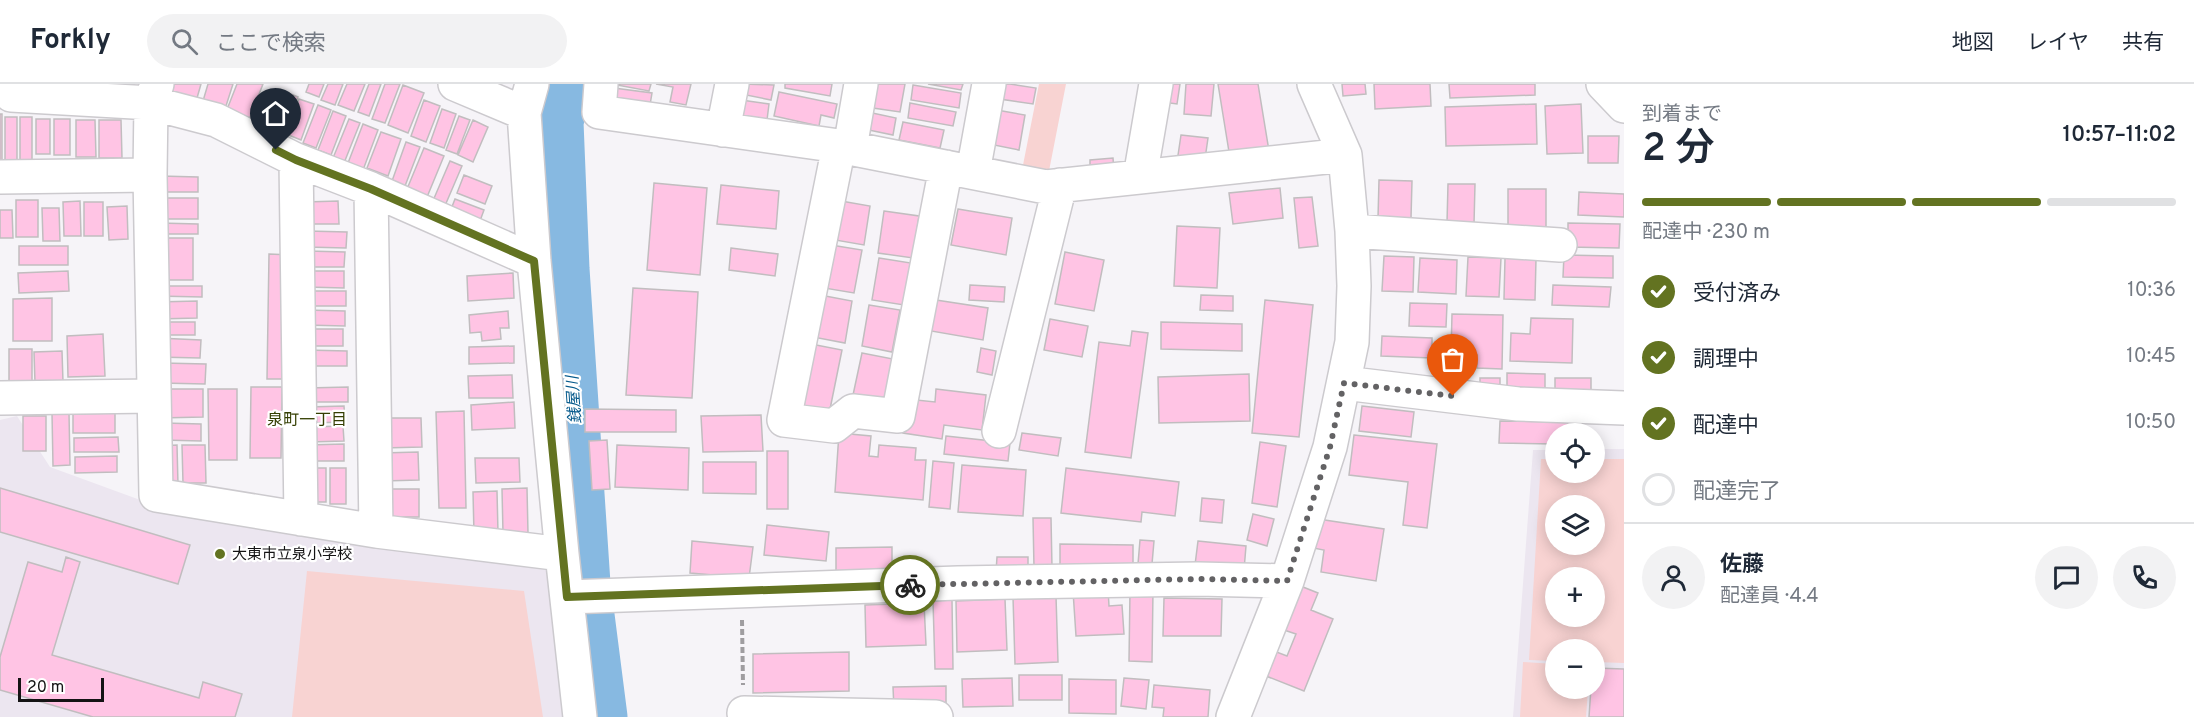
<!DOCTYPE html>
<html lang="ja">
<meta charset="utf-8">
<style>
body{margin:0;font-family:Overpass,"Noto Sans JP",sans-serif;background:#f2f2f3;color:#1f2937;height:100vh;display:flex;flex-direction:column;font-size:22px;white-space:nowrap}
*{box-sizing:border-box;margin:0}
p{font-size:20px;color:#747a83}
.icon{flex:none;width:33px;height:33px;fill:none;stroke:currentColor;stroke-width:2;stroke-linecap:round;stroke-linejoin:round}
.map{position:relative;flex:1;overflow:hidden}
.sheet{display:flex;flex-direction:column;background:#fff;width:570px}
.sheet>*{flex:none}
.fabs{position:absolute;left:1545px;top:339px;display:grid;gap:12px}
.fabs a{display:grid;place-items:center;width:60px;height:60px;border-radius:50%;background:#fff;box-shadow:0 3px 15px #0003;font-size:30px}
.scale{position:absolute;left:18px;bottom:15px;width:86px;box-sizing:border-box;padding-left:6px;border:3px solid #141314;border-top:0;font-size:16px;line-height:21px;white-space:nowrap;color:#141314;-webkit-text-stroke:4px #fff;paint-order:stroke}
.pin{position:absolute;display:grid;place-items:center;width:51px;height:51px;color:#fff;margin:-62px -26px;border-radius:50% 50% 50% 0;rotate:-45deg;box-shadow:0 0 6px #0007}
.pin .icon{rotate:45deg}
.courier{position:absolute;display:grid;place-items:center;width:60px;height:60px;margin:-30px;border:4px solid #637321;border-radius:50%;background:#fff;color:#222;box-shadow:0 2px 8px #0007}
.headline em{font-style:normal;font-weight:600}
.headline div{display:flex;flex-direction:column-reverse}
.headline{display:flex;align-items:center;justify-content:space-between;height:102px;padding:0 18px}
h1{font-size:39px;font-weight:600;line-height:45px}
.bar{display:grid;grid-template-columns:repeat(4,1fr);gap:9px 6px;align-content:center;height:72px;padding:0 18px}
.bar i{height:8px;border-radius:4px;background:#e0e1e3}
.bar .current{background:#637321}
.bar p{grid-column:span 4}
.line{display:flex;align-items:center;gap:15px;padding:0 18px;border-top:2px solid #e0e1e3}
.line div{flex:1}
.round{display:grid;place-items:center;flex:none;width:63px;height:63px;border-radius:32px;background:#f2f2f3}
ol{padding:0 18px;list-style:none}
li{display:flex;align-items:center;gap:18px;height:66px}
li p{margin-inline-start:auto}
li .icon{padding:6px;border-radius:50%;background:#637321;color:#fff;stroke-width:4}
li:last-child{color:#747a83}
li i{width:33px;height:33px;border:3px solid #e0e1e3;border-radius:50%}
header{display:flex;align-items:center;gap:36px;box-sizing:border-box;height:84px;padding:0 30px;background:#fff;border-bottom:2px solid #e0e1e3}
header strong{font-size:28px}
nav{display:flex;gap:33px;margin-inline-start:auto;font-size:21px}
.search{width:420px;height:54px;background:#f2f2f3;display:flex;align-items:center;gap:15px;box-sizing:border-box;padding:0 21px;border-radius:33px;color:#747a83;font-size:22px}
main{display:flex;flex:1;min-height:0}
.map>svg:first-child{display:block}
</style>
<header>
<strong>Forkly</strong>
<div class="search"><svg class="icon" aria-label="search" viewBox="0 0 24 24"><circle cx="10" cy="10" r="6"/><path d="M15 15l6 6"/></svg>ここで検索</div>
<nav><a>地図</a><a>レイヤ</a><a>共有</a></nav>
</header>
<main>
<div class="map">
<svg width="1624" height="633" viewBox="0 0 1624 633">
<rect width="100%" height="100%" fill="#f6f4f8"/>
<!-- built -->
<path fill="#ece6f0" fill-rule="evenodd" d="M17,332L50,383L143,417L328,456L551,483L568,633H0V336Z
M1595,365H1624V633H1513L1533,366H1555L1556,388H1594ZM1556,422H1594V460H1556ZM1556,494H1594V532H1556ZM1556,566H1594V604H1556Z"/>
<!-- green -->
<path fill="#f8d3d2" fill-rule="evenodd" d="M1039,0H1066L1049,87L1023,81Z
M1541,375H1555L1556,388H1594L1595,375H1624V579L1595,578L1594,566H1556L1555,577L1529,576ZM1556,422H1594V460H1556ZM1556,494H1594V532H1556Z
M307,487L524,507L543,633H292Z
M1523,578L1555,580L1556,604L1588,605L1586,633H1520Z"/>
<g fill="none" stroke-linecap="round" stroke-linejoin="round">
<!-- river -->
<path stroke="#87b9e1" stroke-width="51" d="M567,0L558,38L564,185L585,500L602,633"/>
</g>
<!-- building -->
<path fill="#ffc4e4" stroke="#c1bdbf" stroke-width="1.5" d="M171,0H201L195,21L167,13Z
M208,0H233L225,25L203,17Z
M237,0H263L249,36L226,28Z
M309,0H324L319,13L306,8Z
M328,0H343L335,21L321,16Z
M347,0H365L354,27L338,21Z
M369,0H381L369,32L358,28Z
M385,0H400L385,39L372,35Z
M612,0H651L649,7Z
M656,0H691L686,21L670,18L673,3Z
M743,0L774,1L771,16L741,10Z
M785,0H832L830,12L785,4Z
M865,0H905L900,28L873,24Z
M928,0H963L961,6Z
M995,0H1010L1036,4L1033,20L993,14Z
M1159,0H1180L1177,20L1156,17Z
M1186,0H1214L1211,32L1184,30Z
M1218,0H1258L1269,67L1230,74Z
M1342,0H1365L1366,10L1343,12Z
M1374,0H1430L1431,22L1375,25Z
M1449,0H1535V11L1450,14Z
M403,1L424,9L408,49L388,41Z
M913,1L961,9L959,24L911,16Z
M606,3L652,9L649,27L604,20Z
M278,5L298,13L282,52L262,44Z
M779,8L837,20L834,34L821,31L819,42L774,32Z
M299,15L314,20L301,56L286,50Z
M424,16L440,22L426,58L411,52Z
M741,16L769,20L767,36L738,32Z
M910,19L956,28L953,42L908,34Z
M1536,20L1537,60L1446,62L1445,23Z
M1581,20L1583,69L1547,70L1545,22Z
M318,21L331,26L316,64L303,59Z
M442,25L456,30L444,64L430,59Z
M991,25L1025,31L1019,66L984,59Z
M333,27L346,32L331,71L318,66Z
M863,27L896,34L893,51L859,44Z
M0,30H2V77H0Z
M459,32L470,36L457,70L446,66Z
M5,33H17V76L5,77Z
M20,33H32V77H20Z
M36,35H50V70H36Z
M54,35H70V71H54Z
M349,35L360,39L344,79L333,74Z
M76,36H95L96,73H76Z
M99,36H121L122,74H99Z
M473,36L488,43L473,78L458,71Z
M903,38L944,46L940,64L899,56Z
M363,40L378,46L363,86L348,79Z
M381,48L401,55L388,92L367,84Z
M1181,51L1208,54L1204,82L1177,78Z
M1588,52H1619L1618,79H1588Z
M406,58L420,63L405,102L392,97Z
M424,64L444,72L427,113L407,105Z
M1113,74L1114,87L1090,88V76Z
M450,77L462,82L444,124L432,119Z
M464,91L492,102L485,120L457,109Z
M160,92L198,93V108H160Z
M1379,96L1412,97L1411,134H1378Z
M654,99L707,104L700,191L647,186Z
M1448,100H1475L1474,140L1447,139Z
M721,101L779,107L776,145L717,140Z
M1280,104L1283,134L1233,140L1229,109Z
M1508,105H1546V143L1508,142Z
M1579,108L1624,110V133L1578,131Z
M1312,113L1318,162L1299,164L1294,114Z
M159,114H198V135H159Z
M455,115L484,126L477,145L448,133Z
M16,116H38V153H16Z
M80,117L81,152H64L63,118Z
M338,117L339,140H306L305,118Z
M841,117L870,122L864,161L835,156Z
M84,118H103V152H84Z
M127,122L128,155L109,156L107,123Z
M42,124H59L60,157H43Z
M958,125L1012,134L1006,171L951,161Z
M0,126H12L13,154H0Z
M884,127L919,132L913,174L878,169Z
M159,139L198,140V150H159Z
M1568,139L1620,140L1619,164L1568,163Z
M1177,142L1220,144L1217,204L1174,202Z
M307,147L347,148L346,164L306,163Z
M159,154H193V196H159Z
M831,161L862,166L854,209L824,204Z
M19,162H68V181H19Z
M731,164L778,170L775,192L729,186Z
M307,167L345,168L344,183H307Z
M1065,168L1104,176L1094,227L1055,220Z
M269,170L291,171L288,295H267Z
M1564,171L1613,172V194L1563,193Z
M1384,172L1414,173L1413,208L1382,207Z
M1468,173L1501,174L1499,213L1466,212Z
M879,174L911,179L904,221L872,216Z
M1420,174L1457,176L1456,210L1418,208Z
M1505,174L1536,175L1535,216L1504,215Z
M68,187L69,207L19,209L18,189Z
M307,187H344V204L307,203Z
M513,189L514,214L468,217L467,192Z
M970,201L1005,203L1004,218L969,216Z
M1553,201L1611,203L1609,223L1552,221Z
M157,202H202V213L157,212Z
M633,204L698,208L692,314L626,311Z
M305,207H346V222H306Z
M820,211L852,217L845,259L813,253Z
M1201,211L1233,212V227L1200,226Z
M52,214V257H13V215Z
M936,216L988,224L983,256L931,247Z
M1265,216L1313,221L1299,353L1252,349Z
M197,217V234L158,235L157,218Z
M1410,219L1447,220L1446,243L1409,242Z
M869,221L900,226L892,268L862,262Z
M305,226L345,227V242L305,241Z
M508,227L509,244H500L501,255L482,257L481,248L470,249L469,231Z
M1452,230L1503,231L1502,285L1477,284V271H1451Z
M1531,234L1573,235L1572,279L1510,277L1511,249L1530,250Z
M1050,235L1088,242L1082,273L1044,266Z
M158,238H195V251H158Z
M1161,238L1242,240V267L1161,265Z
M305,245H343V262H305Z
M1132,247L1148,249L1131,374L1085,368L1099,258L1130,262Z
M103,250L105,292L68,293L67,252Z
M1382,252L1432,254V274L1381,272Z
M157,254L201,256L200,274L157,273Z
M811,260L842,266L828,335L797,329Z
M514,262V279L469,280V263Z
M981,264L996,267L992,291L977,288Z
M9,265H32V300H9Z
M305,266L347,267V282H305Z
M62,267L63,298L35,299L34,268Z
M862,269L893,275L884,318L853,311Z
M162,279L206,280L205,300L161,299Z
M1434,283H1454V302H1434Z
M1507,289L1545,290V313H1507Z
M1249,290L1250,337L1159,339L1158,293Z
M512,291L513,314H469L468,292Z
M1480,294H1500V311H1480Z
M1555,294H1591V317H1555Z
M251,303H282L281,374H250Z
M348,303V318H307V304Z
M159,305H203V333L159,334Z
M208,305H237V376H209Z
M936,305L986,311L982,346L944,341L942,355L903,349L907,315L935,318Z
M514,318L515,344L472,346L471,321Z
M344,322L345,338L307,339V323Z
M1362,322L1414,328L1411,353L1359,347Z
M585,325L676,326V348H585Z
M464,327L466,424H439L436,328Z
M52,329H69L70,381L53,382Z
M115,329V349H73V330Z
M761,331L763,367L703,368L701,332Z
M23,332H46V367H23Z
M382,334H421L422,363L382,364Z
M1500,337L1579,338V350H1556V360L1499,359Z
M164,339L201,340V357L163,356Z
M343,342L344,357L308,358V343Z
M839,349L871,352L869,372L878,373L879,361L916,364L915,376H926L923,416L835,408Z
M1022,349L1061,354L1058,372L1019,366Z
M1354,351L1437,360L1427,444L1403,441L1408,398L1349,391Z
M946,352L1010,359L1008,377L944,370Z
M118,353L119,368H74V354Z
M607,356L610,405L592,406L589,357Z
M1260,358L1286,362L1277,423L1252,419Z
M344,360V377H307V361Z
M177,361L178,401H159L158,362Z
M182,361H205L206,399H183Z
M617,361L689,364L688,406L615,403Z
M767,367H788V425H767Z
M418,368L419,396L383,397L382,369Z
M117,372V388L75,389V373Z
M475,374H519L520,398L476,399Z
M933,377L954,379L950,425L929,423Z
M703,378H756V410L703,409Z
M962,381L1026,386L1023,432L958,428Z
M307,384H326V418H307Z
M330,384H346V420H330Z
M1066,384L1179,398L1175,432L1142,428L1141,438L1061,429Z
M0,404L190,461L178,500L0,448Z
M527,404L528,449H503L502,405Z
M383,405H419V433H383Z
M497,407L498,449L474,450L473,408Z
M1202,414L1224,416L1222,439L1200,437Z
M1253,430L1274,435L1267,462L1247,456Z
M1033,434H1051L1052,483L1034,484Z
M1318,435L1384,445L1376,497L1321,488L1324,466L1313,464Z
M767,441L829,448L826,477L764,471Z
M1140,456L1154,457L1152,480H1138Z
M692,457L753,463L749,494L690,489Z
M1198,457L1246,462L1244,486L1195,481Z
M1060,460L1133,461V484L1060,482Z
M892,463V491L836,492V464Z
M66,473L80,478L52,571L199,614L203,598L242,610L235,633H93L0,606V573L28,478L62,488Z
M997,473H1028V488H996Z
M1298,501L1318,509L1311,526L1333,535L1304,607L1256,588L1266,564L1287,572L1296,550L1281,545Z
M1108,505L1109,522L1122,521L1124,550L1076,552L1073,507Z
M1130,507H1153L1152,578L1129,577Z
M1056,512L1058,578L1015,580L1013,513Z
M1164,514L1222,515L1221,552H1163Z
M1005,515L1007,566L957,568L956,517Z
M952,516L953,585H935L933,517Z
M924,519L926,561L866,563L865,521Z
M849,568V607L753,609V570Z
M1594,584L1624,585V633H1589L1591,604H1594Z
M1019,591H1062V616H1019Z
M1012,594L1013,622L963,623L962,595Z
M1124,594L1149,596L1146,625L1121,622Z
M1069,595L1116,596V630L1069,629Z
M1154,601L1210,606L1208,633H1163L1164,624L1152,623Z
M946,602V623L894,625L893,603Z"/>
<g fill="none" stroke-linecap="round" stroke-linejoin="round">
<!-- minor casing -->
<g stroke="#cccace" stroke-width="36">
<path id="minor" d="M10,0L11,11L151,19L157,0
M455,0L524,29
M532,0L524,29L534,177L562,470L580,633
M601,0L599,28L839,62L1046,103L1345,71
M1603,0L1624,22
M723,46L732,0
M839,62L784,336L834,342L853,327L898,332L946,83
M850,64L861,0
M296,76L301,435
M973,88L989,0
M0,93L150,91
M1140,93L1156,0
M371,105L376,447
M1352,147L1560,161
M534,177L371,105L296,76L216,36L151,19L150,91L156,411L376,447L562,470
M1344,299L1518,320L1624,324
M0,314L153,312
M999,347L1060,101
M567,513L958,499L1198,495L1287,497
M744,629L936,633
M1233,633L1287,497L1330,363L1352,258L1354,202L1352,147L1345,71L1314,0"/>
</g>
<!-- path -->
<path stroke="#9f9da0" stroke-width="4" stroke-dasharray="6 3" stroke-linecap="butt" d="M742,536L743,601"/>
<!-- minor -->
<use href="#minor" stroke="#fff" stroke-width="33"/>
</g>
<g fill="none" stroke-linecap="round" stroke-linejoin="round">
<!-- done -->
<path stroke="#636264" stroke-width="6" stroke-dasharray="0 10.8" d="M910,501L1198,495L1287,497L1330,363L1344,299L1453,312"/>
<!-- route -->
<path stroke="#637321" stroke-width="8" d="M276,66L296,76L371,105L534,177L567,513L910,501"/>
</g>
<!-- markers -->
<circle fill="#637321" stroke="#fff" stroke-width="2" cx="220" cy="470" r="6"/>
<g text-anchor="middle" stroke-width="4.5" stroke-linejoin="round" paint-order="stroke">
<!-- poi labels -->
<g font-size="15" fill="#141314" stroke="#fff" text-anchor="start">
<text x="232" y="475">大東市立泉小学校</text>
</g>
<!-- water labels -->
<g font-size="16" font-style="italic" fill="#065a8c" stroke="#fff">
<text transform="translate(573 316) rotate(-94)" y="6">銭屋川</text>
</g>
<!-- neighbourhood labels -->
<g font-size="16" fill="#353f03" stroke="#fff">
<text x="307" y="341">泉町一丁目</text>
</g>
</g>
</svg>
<div class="fabs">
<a><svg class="icon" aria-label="locate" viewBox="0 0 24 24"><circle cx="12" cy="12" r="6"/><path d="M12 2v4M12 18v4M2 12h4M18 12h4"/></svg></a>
<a><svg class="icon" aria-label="layers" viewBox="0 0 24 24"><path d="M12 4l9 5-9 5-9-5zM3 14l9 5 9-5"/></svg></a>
<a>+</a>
<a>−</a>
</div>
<div class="scale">20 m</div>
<div class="pin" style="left:1453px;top:312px;background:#ea580c"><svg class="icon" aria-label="bag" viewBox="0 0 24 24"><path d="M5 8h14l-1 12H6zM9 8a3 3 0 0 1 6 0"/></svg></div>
<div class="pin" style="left:276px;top:66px;background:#1f2937"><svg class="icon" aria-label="home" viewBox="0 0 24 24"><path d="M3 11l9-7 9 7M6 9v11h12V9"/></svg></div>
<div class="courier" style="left:910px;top:501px"><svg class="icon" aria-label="bike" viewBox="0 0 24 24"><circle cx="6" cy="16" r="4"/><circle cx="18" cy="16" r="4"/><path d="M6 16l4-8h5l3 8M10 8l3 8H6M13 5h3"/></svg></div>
</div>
<section class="sheet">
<div class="headline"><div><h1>2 分</h1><p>到着まで</p></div><em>10:57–11:02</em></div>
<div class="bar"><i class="current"></i><i class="current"></i><i class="current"></i><i></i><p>配達中 · 230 m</p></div>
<ol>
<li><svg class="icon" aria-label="check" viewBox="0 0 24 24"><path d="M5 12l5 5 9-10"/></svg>受付済み<p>10:36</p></li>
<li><svg class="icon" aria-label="check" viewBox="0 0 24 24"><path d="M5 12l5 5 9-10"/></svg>調理中<p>10:45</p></li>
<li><svg class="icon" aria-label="check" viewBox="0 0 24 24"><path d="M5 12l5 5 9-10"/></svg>配達中<p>10:50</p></li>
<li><i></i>配達完了</li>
</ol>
<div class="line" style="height:108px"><a class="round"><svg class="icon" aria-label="person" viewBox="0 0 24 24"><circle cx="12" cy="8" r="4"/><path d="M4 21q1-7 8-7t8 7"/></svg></a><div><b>佐藤</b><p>配達員 · 4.4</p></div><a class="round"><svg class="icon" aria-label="chat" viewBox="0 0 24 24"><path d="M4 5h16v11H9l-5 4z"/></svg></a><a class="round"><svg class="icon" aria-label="phone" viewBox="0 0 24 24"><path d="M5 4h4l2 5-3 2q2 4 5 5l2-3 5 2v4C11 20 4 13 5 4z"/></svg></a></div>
</section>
</main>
